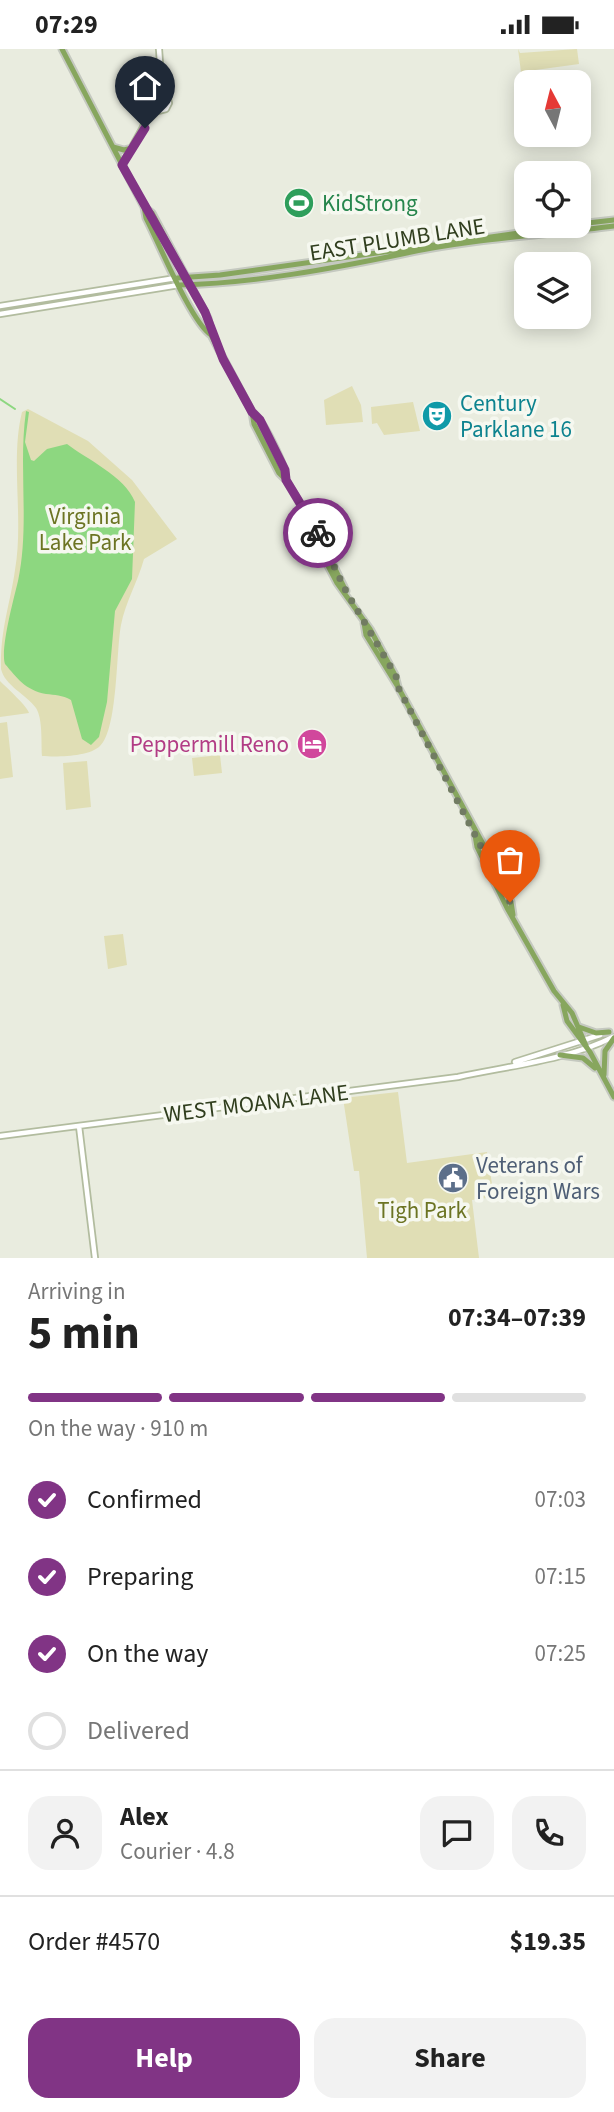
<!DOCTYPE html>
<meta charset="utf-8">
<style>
body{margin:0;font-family:"Source Sans 3",sans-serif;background:#f2f2f2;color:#222;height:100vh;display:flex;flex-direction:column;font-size:26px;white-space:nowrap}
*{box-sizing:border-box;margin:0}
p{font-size:23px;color:#767676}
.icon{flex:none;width:38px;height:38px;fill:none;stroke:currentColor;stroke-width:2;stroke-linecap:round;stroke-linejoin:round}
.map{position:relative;height:1209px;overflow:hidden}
.sheet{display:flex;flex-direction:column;background:#fff;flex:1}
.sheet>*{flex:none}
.needle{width:46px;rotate:353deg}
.buttons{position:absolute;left:514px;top:21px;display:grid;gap:14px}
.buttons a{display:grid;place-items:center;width:77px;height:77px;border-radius:14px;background:#fff;box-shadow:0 4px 18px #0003;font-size:35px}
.pin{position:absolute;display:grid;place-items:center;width:60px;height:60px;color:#fff;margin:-72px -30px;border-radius:50% 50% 50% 0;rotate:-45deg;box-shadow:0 0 7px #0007}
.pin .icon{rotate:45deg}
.courier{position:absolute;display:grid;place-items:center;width:70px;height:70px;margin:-35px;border:5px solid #813485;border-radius:50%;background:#fff;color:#222;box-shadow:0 2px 9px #0007}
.overview em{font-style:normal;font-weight:700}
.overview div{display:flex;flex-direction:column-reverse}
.overview{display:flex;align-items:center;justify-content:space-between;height:119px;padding:0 28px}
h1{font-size:46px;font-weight:700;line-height:52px}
.bar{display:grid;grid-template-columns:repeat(4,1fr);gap:10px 7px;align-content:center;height:84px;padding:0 28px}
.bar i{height:9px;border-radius:5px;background:#e0e0e0}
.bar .selected{background:#813485}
.bar p{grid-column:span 4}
.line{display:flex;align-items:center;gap:18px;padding:0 28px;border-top:2px solid #e0e0e0}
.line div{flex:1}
.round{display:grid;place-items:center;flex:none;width:74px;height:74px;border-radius:21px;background:#f2f2f2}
ol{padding:0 28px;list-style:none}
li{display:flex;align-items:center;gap:21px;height:77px}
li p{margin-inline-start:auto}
li .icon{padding:7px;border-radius:50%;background:#813485;color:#fff;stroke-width:4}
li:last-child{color:#767676}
li i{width:38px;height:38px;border:4px solid #e0e0e0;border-radius:50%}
.action{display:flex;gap:14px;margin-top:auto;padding:14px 28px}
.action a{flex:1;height:80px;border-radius:21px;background:#813485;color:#fff;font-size:28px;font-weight:700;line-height:80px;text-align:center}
.action a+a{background:#f2f2f2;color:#222}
.status{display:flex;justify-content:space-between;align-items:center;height:49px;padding:0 35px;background:#fff;direction:ltr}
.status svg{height:19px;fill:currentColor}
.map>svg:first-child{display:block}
</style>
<div class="status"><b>07:29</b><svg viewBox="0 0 49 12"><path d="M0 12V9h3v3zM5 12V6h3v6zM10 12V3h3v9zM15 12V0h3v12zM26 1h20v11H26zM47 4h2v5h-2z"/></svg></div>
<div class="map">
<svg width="614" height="1209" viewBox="0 0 614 1209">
<rect width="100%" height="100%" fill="#e9ecdf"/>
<!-- green -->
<path fill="#e0deb5" d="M518,0L520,4L577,0L579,15L521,23Z
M352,337L361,356L363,373L326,376L324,351Z
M413,353L420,382L384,386L377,374L372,375L371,358Z
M28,360L88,392L132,431L177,490L144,510C138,532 125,554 121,576C116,602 118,680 100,697C89,708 57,708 42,707C41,694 43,670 36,659C26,645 5,637 1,620C0,581 10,556 15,521C24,470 10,411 22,363Z
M0,632C7,639 28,658 29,664L0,668Z
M7,673L13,728L0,730V674Z
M220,706L222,724L194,727L192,709Z
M87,712L91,758L66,761L63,714Z
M123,885L127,916L108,920L104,887Z
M398,1043L407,1114L487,1103L494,1148L472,1151L479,1209H367L359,1122H354L343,1049Z"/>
<!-- water -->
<path fill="#8dd780" d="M26,362L29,363L25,393L31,411L34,412L47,400L67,395C86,410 125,427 135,453L132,530L115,562L107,653L99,688L91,696L82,690L71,651C62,646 55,646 46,645C25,641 17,629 5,615C0,600 14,549 18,532C30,475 18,419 26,362Z"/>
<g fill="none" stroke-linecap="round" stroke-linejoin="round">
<!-- stream -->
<path stroke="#8dd780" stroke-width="2" d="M0,350L15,360"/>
<!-- secondary casing -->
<g stroke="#b2bc9f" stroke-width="8">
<path id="secondary" d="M158,62L166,60L169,54L162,27
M149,70L158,61
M142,80L154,51L162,42L159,0
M122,116L142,80
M0,257L176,229
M0,265L179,236
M515,1013L600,986
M79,1077L95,1209
M0,1087L458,1028C508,1017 568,1011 613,988"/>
</g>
<!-- primary casing -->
<g stroke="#c5c9c0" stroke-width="9">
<path id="primary" d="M62,0L144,158L146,169C159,194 191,273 211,286
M113,98L124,101L132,99
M144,158L152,164L208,269L211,286L252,363L254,375L279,424L286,431L318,485L346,542
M579,175L614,171
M177,229L220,226L569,177
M180,236C254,234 330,220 402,205C471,190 544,186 614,177
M252,363C263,371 286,417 286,431
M311,477L312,486L337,534L370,580L395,626L398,638
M364,574L366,586L398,638L483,795L511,853L513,866
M475,786L477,798L507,859L554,942L572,964L587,999
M563,956L567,972L590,1003L614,1048
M579,978L596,984L609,983
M560,1006L583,1009L595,1019
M604,1026L605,1002L614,989"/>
</g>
<!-- secondary -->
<use href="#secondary" stroke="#fff" stroke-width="4.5"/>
<!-- primary -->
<use href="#primary" stroke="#87a65e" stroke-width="5"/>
</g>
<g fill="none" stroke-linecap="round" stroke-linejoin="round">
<!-- done -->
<path stroke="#717b62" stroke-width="7" stroke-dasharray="0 12.6" d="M318,484L346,542L396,627L398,638L510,853"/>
<!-- route -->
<path stroke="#813485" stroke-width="9" d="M145,79L122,116L205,263L223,310L252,363L260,371L285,421L286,431L318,484"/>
</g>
<!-- icons -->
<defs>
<g id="stadium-disc" transform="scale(1.575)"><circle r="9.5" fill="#2e9e5b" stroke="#f6f8f0"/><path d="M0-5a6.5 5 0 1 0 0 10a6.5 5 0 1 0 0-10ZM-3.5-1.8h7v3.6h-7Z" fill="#fff"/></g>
<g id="theatre-disc" transform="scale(1.575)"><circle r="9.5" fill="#0f9aa8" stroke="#f6f8f0"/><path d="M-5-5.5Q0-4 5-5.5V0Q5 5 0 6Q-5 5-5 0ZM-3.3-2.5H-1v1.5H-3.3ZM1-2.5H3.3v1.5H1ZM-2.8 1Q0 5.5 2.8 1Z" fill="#fff"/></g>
<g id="hotel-disc" transform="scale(1.575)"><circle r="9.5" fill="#d1479c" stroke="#f6f8f0"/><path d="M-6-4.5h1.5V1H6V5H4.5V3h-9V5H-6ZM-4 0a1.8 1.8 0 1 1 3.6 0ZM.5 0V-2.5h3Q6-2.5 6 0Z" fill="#fff"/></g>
<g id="civic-disc" transform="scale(1.575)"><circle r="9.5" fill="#5c6f8a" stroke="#f6f8f0"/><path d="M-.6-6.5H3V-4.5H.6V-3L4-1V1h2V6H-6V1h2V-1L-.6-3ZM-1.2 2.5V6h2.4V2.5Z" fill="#fff"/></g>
</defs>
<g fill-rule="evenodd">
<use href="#stadium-disc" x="299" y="154"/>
<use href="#theatre-disc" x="437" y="367"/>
<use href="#hotel-disc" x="312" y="695"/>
<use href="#civic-disc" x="453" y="1129"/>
</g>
<g text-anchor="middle" stroke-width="7" stroke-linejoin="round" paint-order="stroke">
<!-- leisure labels -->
<g font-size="23" fill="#27864d" stroke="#f6f8f0" text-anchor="start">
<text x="322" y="162">KidStrong</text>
</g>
<!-- street labels -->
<g font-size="23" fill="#303e1e" stroke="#f6f8f0">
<text transform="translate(397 190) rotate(-9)" y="8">EAST PLUMB LANE</text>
<text transform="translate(256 1054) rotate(-7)" y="8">WEST MOANA LANE</text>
</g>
<!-- culture labels -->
<g font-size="23" fill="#0d838f" stroke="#f6f8f0" text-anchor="start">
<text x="460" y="362">Century<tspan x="460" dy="26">Parklane 16</tspan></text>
</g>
<!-- park labels -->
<g font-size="23" fill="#6c7423" stroke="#f6f8f0">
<text x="85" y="475">Virginia<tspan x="85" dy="26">Lake Park</tspan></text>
<text x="422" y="1169">Tigh Park</text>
</g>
<!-- hotel labels -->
<g font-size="23" fill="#b23c85" stroke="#f6f8f0" text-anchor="end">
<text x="289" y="703">Peppermill Reno</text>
</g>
<!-- service labels -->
<g font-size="23" fill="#4e5e75" stroke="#f6f8f0" text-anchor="start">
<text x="476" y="1124">Veterans of<tspan x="476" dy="26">Foreign Wars</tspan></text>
</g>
</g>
</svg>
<div class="buttons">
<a><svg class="needle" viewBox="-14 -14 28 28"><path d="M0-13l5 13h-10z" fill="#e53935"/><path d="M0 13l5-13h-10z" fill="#767676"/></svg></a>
<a><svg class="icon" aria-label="locate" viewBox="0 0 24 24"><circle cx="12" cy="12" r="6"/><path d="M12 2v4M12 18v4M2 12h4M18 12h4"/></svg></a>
<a><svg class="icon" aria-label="layers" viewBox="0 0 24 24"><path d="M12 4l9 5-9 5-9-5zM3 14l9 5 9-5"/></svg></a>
</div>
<div class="pin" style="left:510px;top:853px;background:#ea580c"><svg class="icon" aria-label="bag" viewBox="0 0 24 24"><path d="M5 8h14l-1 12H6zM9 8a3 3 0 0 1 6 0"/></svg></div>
<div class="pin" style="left:145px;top:79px;background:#1f2937"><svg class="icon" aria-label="home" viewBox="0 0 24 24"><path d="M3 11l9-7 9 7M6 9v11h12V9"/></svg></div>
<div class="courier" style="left:318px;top:484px"><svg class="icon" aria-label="bike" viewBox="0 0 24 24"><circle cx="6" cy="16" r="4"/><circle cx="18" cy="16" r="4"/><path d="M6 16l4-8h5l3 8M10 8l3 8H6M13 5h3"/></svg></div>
</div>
<section class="sheet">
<div class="overview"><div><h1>5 min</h1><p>Arriving in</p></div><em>07:34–07:39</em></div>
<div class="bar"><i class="selected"></i><i class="selected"></i><i class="selected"></i><i></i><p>On the way · 910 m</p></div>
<ol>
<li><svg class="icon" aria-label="check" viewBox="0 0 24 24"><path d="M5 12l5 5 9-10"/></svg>Confirmed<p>07:03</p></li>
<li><svg class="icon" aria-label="check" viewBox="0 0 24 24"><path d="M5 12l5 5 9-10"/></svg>Preparing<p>07:15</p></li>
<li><svg class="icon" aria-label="check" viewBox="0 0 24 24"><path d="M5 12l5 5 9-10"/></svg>On the way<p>07:25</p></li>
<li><i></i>Delivered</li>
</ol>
<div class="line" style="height:126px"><a class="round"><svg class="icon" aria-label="person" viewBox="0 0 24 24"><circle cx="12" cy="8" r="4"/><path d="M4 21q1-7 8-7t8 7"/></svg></a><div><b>Alex</b><p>Courier · 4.8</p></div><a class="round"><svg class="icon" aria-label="chat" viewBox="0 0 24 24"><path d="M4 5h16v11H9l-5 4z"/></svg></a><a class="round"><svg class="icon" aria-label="phone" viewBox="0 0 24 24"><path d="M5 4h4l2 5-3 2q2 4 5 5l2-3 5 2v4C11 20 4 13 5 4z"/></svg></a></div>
<div class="line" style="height:91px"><div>Order #4570</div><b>$19.35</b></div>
<div class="action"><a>Help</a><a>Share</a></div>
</section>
